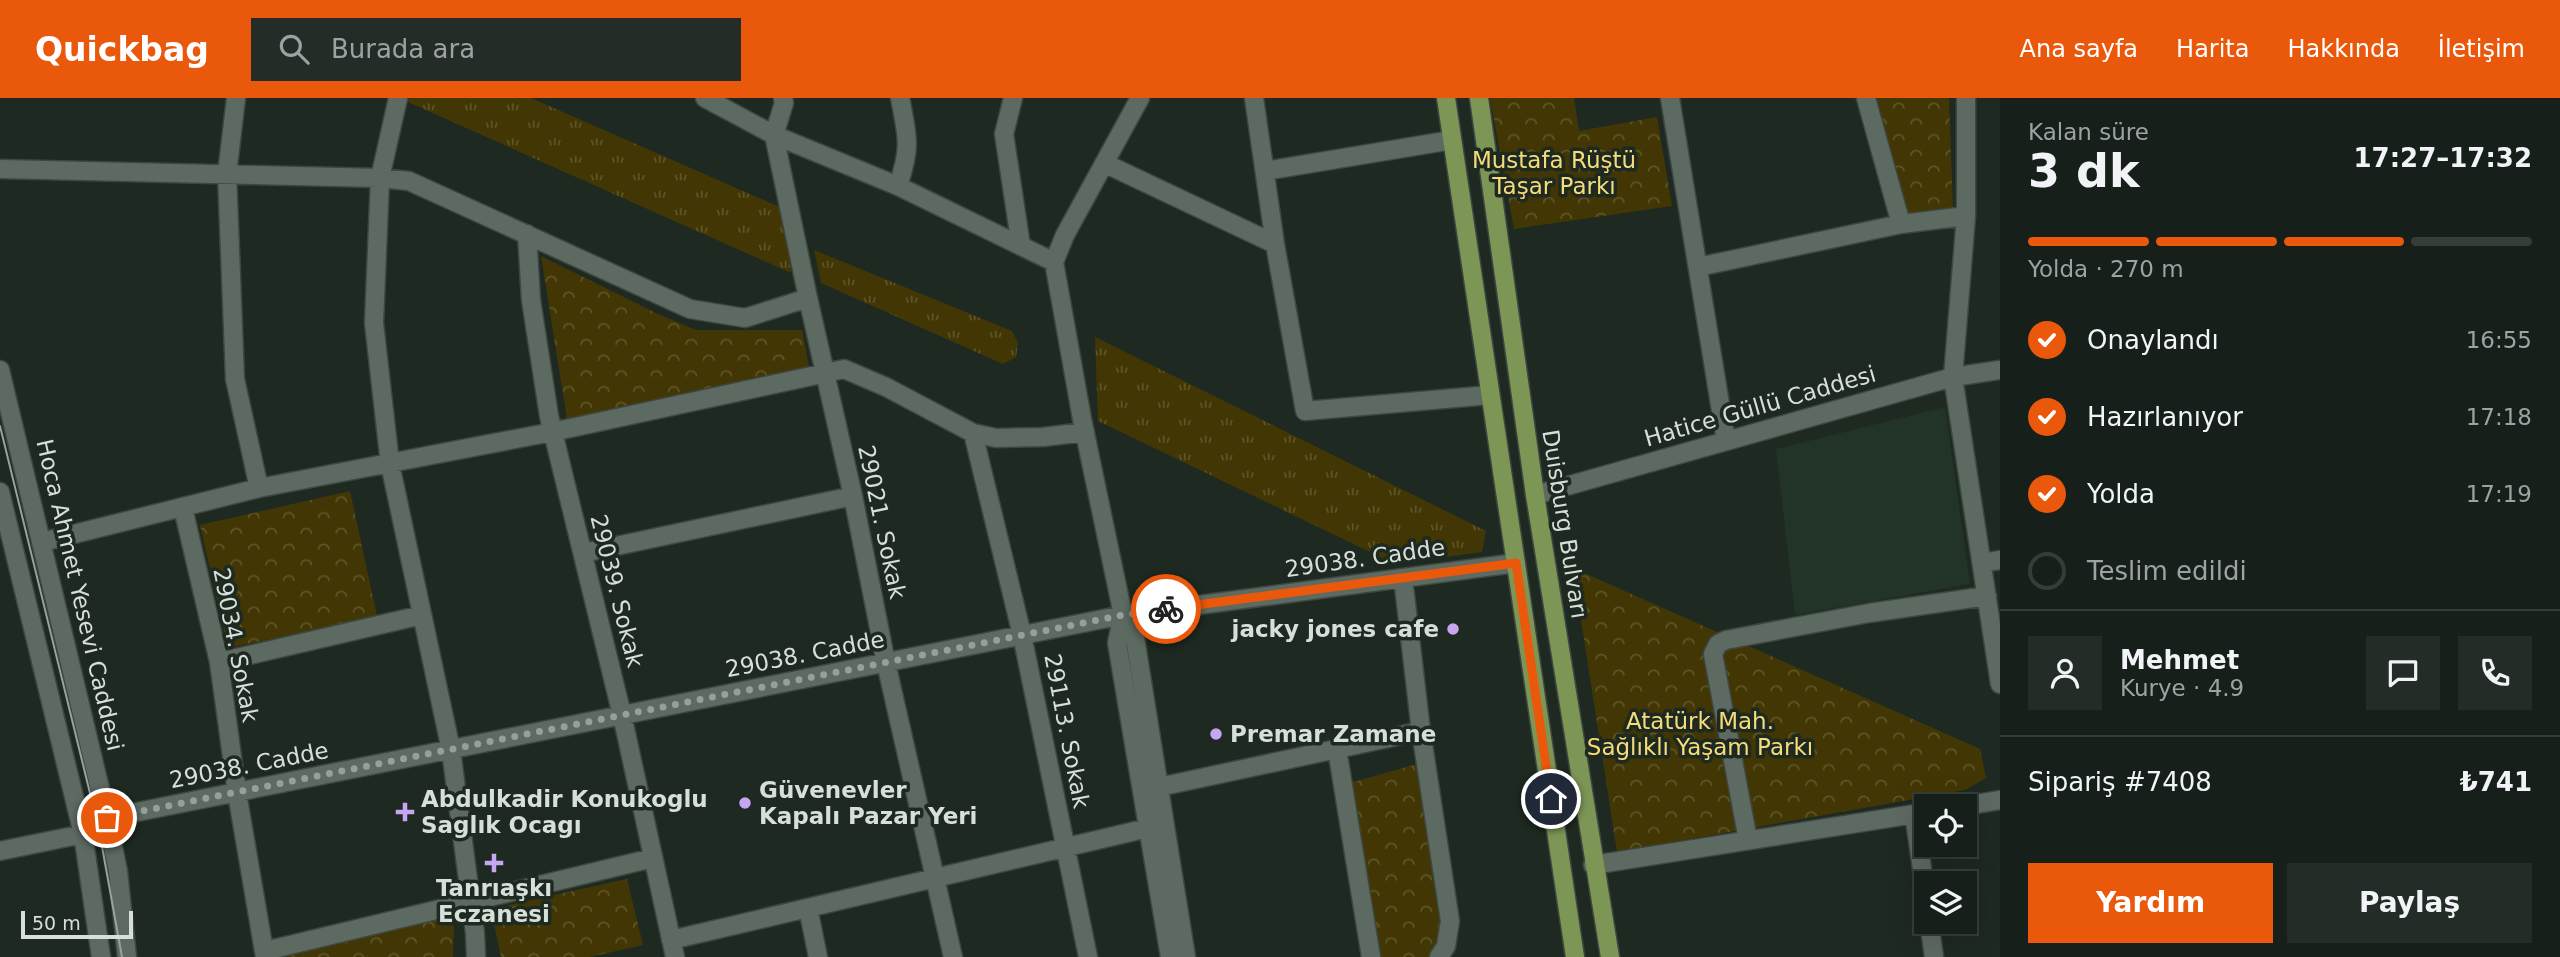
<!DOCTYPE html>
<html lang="tr">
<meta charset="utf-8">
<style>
body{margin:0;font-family:"DejaVu Sans",sans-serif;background:#232c26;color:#f1f3f6;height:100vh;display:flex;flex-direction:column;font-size:26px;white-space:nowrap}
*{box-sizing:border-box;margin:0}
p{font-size:23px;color:#9ea2a2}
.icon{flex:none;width:38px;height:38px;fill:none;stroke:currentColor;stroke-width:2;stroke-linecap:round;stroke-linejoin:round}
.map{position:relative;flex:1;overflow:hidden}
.panel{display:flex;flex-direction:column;background:#161f19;width:560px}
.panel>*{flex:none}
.buttons{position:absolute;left:1914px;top:696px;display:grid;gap:14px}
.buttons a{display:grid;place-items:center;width:63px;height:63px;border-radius:0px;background:#161f19;box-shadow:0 7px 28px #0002,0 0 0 2px #353d38;font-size:35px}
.scale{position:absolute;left:21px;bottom:18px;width:112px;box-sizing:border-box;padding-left:7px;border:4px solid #d7dfd9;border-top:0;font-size:19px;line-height:24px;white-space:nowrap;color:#d7dfd9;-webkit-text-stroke:5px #1d2921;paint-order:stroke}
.pin{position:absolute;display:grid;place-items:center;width:60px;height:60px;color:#fff;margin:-30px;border:4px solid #fff;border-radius:50%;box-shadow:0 2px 7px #0007}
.courier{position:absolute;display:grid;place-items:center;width:70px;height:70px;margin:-35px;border:5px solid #ea580c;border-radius:50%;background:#fff;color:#222;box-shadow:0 2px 9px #0007}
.overview em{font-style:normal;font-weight:600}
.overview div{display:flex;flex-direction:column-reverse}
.overview{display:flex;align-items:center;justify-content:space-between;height:119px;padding:0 28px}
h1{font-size:46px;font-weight:600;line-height:52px}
.bar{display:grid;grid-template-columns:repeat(4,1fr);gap:10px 7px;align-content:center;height:84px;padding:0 28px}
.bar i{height:9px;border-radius:5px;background:#353d38}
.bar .current{background:#ea580c}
.bar p{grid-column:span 4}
.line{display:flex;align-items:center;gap:18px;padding:0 28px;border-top:2px solid #353d38}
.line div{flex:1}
.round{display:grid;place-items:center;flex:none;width:74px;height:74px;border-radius:0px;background:#232c26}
ol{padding:0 28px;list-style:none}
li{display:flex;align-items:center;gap:21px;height:77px}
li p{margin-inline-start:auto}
li .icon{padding:7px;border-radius:50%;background:#ea580c;color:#fff;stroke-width:4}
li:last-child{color:#9ea2a2}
li i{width:38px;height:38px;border:4px solid #353d38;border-radius:50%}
.action{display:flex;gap:14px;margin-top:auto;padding:14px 28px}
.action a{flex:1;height:80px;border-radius:0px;background:#ea580c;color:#fff;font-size:28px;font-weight:600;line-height:80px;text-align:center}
.action a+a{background:#232c26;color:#f1f3f6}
header{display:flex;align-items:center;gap:42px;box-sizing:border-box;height:98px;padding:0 35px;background:#ea580c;color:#fff}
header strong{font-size:33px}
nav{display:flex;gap:38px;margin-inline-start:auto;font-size:24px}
.search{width:490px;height:63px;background:#232c26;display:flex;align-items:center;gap:18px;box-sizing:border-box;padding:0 24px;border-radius:0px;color:#9ea2a2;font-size:26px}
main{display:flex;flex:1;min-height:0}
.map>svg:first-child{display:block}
</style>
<header>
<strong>Quickbag</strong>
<div class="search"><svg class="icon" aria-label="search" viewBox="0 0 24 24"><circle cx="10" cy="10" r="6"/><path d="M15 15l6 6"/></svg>Burada ara</div>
<nav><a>Ana sayfa</a><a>Harita</a><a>Hakkında</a><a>İletişim</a></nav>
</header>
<main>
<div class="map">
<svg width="2000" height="859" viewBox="0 0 2000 859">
<defs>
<pattern id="grass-tufts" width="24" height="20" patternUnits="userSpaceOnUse" patternTransform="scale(1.75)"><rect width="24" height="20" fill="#423704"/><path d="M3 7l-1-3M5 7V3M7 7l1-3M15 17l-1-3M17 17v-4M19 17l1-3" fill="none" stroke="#5d5428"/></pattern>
<pattern id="park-crowns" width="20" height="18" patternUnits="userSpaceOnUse" patternTransform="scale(1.75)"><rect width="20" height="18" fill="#423704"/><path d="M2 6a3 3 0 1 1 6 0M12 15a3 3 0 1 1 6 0" fill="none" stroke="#5d5428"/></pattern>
</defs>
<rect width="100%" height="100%" fill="#1d2921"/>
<!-- built -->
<path fill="#223428" d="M1945,309L1970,486L1795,517L1776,351Z"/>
<!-- grass -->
<path fill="url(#grass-tufts)" d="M409,0H531L784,111L791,175L408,4Z
M814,152L1012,233L1018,245L1016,259L1003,266L821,185Z
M1095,239L1486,433L1482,454L1395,466L1098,323Z"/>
<!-- park -->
<path fill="url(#park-crowns)" d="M1490,0H1574L1579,33L1657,19L1672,108L1514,131Z
M1876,0H1949L1953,109L1906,117Z
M541,158L658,216L696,232H802L810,275L567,321Z
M350,393L377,518L228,550L200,427Z
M1573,470L1980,651L1986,680L1965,692L1617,754Z
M1417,666L1443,836L1430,859H1381L1350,685Z
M627,781L643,847L590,859H501L491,811Z
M454,818L453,859H280Z"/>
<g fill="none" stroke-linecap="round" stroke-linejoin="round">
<!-- minor casing -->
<g stroke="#3d4740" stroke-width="21">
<path id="minor" d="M236,0L227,76L235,281L259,390
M398,0L380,80L374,225L390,366L451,652L475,835L476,859
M705,0L774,37L898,88L1054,164
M783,0L784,5L774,37L808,200L853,398L886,565L953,859
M1013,0L1004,36L1021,148
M1140,0L1065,137L1054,164L1082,321L1123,517L1135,540L1186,859
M1254,0L1275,146L1305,313L1490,297
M1670,0L1726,343
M1966,0V118L1953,279L2000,586
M1104,65L1275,146
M0,71L380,80L409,83L690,211L745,220L808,200
M1265,73L1452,42
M898,88C911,49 908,40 900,0
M1901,126L1966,118
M527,136L531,202L549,318L622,617L675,859
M1698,169L1901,126L1866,0
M0,272L107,720L118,773L127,859
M973,335L1022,537L1088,859
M0,394L83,736L101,859
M1535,397L1953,279L2000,272
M183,410L219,564L237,695L265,859
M42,444L259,390L552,334L844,271L886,289L973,335L996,340L1043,339L1085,334
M583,455L853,398
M1982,465L2000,462
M1403,480L1421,633L1450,823L1446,848L1439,859
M1123,517L1117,545L1170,859
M219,564L422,517
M1337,651L1371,859
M1159,689L1421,633
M1958,709L2000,702
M1914,716L1927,805
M107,720L1123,517L1516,465
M1748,742L1713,556L1718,546L1726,542L1869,515L1987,498
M0,753L83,736
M1593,767L1927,714
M808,810L818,859
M1929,824L1934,859
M671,842L1148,730
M265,853L653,760"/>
</g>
<!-- major casing -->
<g stroke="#3d4740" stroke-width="21">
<path id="major" d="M1446,0L1575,859
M1479,0L1535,397L1610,859"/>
</g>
<!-- minor -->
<use href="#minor" stroke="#5d6a61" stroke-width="18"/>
<!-- major -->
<use href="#major" stroke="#7d9656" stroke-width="18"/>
<!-- tram -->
<path stroke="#99a29b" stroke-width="2" d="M0,328L99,732L122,859"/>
</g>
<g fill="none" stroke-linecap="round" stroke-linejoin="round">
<!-- done -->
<path stroke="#969f99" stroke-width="7" stroke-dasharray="0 12.6" d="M107,720L1123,517L1166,511"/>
<!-- route -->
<path stroke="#ea580c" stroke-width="9" d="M1166,511L1516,465L1551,701"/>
</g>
<!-- markers -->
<g fill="#c6a6f0" stroke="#1d2921" stroke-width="2.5">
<circle cx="1453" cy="531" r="7"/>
<circle cx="1216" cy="636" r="7"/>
<circle cx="745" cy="705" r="7"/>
<path d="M401.5 703.5h7v7h7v7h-7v7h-7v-7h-7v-7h7z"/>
<path d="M490.5 754.5h7v7h7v7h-7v7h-7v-7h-7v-7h7z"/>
</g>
<g text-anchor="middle" stroke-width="7" stroke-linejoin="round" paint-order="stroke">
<!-- park labels -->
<g font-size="23" fill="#f6dc78" stroke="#1d2921">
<text x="1554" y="70">Mustafa Rüştü<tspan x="1554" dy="26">Taşar Parkı</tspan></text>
<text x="1700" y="631">Atatürk Mah.<tspan x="1700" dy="26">Sağlıklı Yaşam Parkı</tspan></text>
</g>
<!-- street labels -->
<g font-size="23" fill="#d7dfd9" stroke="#1d2921">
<text transform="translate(1760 308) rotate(-16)" y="8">Hatice Güllü Caddesi</text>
<text transform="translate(882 424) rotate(78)" y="8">29021. Sokak</text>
<text transform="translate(1565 426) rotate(81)" y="8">Duisburg Bulvarı</text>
<text transform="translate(1365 460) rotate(-8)" y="8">29038. Cadde</text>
<text transform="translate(617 493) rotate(76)" y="8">29039. Sokak</text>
<text transform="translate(80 497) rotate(77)" y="8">Hoca Ahmet Yesevi Caddesi</text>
<text transform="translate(236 547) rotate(79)" y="8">29034. Sokak</text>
<text transform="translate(805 556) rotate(-11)" y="8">29038. Cadde</text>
<text transform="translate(1067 633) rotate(79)" y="8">29113. Sokak</text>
<text transform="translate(249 667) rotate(-11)" y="8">29038. Cadde</text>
</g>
<!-- poi labels -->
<g font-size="23" font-weight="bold" fill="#d7dfd9" stroke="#1d2921" text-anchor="start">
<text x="1439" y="539" text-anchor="end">jacky jones cafe</text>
<text x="1230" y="644">Premar Zamane</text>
<text x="759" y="700">Güvenevler<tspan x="759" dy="26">Kapalı Pazar Yeri</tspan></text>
<text x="421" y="709">Abdulkadir Konukoglu<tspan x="421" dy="26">Saglık Ocagı</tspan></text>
<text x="494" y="798" text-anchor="middle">Tanrıaşkı<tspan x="494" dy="26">Eczanesi</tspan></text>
</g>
</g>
</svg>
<div class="buttons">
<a><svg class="icon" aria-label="locate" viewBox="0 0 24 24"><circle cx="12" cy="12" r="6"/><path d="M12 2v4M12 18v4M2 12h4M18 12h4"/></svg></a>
<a><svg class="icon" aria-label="layers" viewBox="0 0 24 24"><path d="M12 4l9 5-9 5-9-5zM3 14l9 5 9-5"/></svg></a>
</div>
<div class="scale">50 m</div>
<div class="pin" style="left:107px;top:720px;background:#ea580c"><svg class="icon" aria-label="bag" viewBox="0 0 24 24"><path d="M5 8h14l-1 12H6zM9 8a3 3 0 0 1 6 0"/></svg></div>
<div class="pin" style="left:1551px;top:701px;background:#1f2937"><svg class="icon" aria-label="home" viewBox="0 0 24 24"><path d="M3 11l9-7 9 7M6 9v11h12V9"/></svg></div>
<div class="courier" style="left:1166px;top:511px"><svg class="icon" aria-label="bike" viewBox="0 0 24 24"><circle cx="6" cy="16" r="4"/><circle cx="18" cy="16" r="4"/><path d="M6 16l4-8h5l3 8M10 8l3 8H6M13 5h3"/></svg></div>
</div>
<section class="panel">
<div class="overview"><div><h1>3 dk</h1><p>Kalan süre</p></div><em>17:27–17:32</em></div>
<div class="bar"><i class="current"></i><i class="current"></i><i class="current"></i><i></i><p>Yolda · 270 m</p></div>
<ol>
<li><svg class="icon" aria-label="check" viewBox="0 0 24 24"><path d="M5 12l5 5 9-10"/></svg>Onaylandı<p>16:55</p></li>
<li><svg class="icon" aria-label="check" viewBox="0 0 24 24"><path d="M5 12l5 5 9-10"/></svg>Hazırlanıyor<p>17:18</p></li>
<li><svg class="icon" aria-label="check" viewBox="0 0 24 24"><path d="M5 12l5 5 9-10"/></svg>Yolda<p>17:19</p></li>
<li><i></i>Teslim edildi</li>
</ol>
<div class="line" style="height:126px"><a class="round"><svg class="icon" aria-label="person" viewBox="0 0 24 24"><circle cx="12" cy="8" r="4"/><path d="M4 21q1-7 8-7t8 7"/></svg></a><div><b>Mehmet</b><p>Kurye · 4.9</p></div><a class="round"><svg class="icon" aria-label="chat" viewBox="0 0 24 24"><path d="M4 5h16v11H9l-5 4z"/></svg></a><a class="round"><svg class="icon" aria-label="phone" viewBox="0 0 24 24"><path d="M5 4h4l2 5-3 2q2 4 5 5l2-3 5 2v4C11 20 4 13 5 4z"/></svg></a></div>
<div class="line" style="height:91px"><div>Sipariş #7408</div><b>₺741</b></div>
<div class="action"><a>Yardım</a><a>Paylaş</a></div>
</section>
</main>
